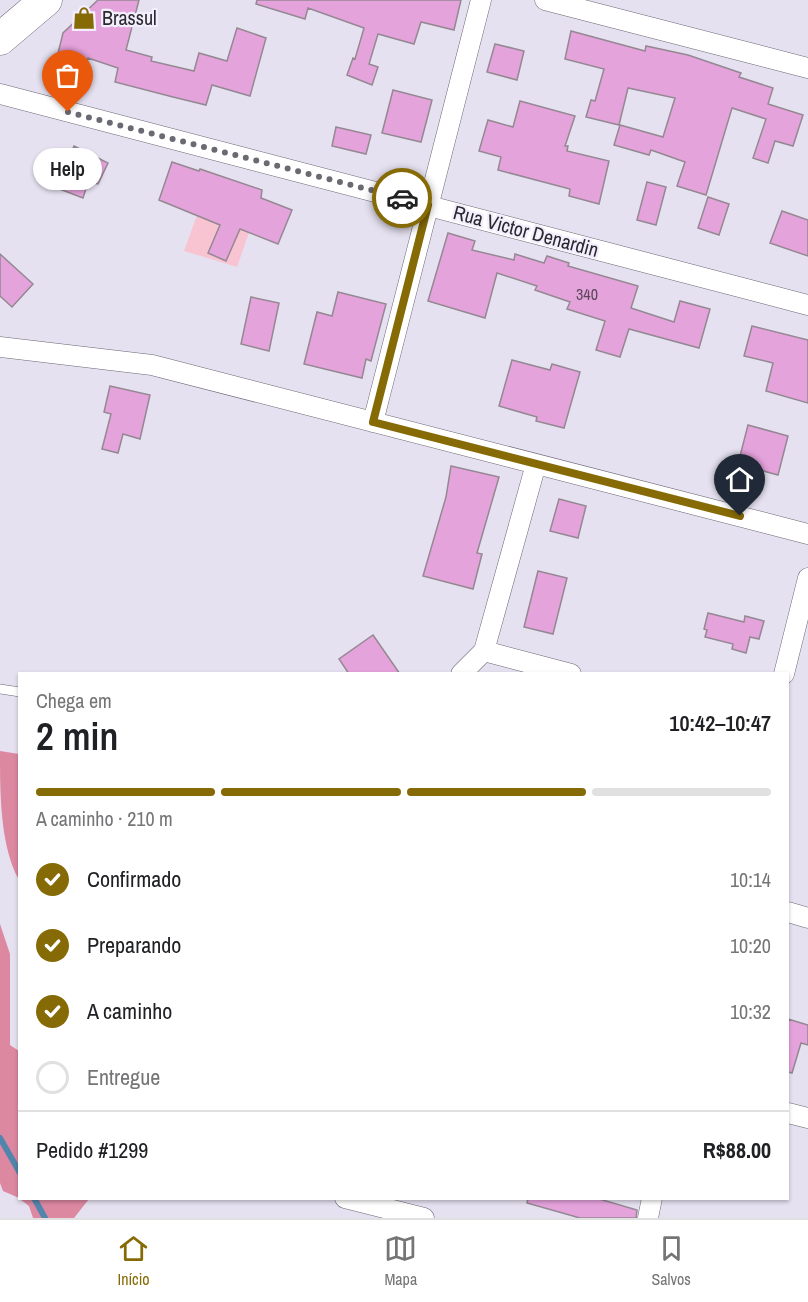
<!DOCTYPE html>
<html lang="pt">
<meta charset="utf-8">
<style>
body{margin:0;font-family:"Archivo Narrow",sans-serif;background:#f6f6f6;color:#202124;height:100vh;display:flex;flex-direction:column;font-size:22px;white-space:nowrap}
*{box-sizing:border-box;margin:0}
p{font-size:20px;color:#757577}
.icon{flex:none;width:33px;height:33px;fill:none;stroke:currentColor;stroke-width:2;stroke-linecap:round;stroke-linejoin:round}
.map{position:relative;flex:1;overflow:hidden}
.drawer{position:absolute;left:18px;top:672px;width:771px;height:528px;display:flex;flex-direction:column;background:#fff;border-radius:0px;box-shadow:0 2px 4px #0004}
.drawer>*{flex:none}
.pin{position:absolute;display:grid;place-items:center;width:51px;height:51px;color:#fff;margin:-62px -26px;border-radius:50% 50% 50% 0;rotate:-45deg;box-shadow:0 0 6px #0007}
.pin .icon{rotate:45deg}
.courier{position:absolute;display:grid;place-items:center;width:60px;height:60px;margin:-30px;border:4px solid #856a05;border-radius:50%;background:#fff;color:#222;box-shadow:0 2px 8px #0007}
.bubble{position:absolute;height:42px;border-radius:21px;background:#fff;box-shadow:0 2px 4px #0004;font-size:20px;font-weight:600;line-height:42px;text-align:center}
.overview em{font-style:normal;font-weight:600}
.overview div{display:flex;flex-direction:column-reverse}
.overview{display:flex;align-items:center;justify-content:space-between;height:102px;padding:0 18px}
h1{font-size:39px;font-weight:600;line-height:45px}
.bar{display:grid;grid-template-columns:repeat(4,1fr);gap:9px 6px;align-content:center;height:72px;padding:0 18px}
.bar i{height:8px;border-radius:4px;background:#e0e0e0}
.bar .selected{background:#856a05}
.bar p{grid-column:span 4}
.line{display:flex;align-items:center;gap:15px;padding:0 18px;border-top:2px solid #e0e0e0}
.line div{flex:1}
ol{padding:0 18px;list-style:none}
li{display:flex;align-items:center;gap:18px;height:66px}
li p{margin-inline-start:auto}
li .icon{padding:6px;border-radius:50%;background:#856a05;color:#fff;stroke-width:4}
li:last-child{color:#757577}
li i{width:33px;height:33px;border:3px solid #e0e0e0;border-radius:50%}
.tab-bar{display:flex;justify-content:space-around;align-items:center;height:84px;border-top:2px solid #e0e0e0;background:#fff;font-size:16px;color:#757577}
.tab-bar a{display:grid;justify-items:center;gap:3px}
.tab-bar .selected{color:#856a05}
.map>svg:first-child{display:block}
</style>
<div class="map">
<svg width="808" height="1218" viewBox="0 0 808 1218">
<rect width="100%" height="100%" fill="#e6e1f0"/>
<!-- green -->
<path fill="#f8c4d1" d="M208,185L260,201L237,267L184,251Z"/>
<!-- forest -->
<path fill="#dd88a1" d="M0,751L19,754V880C0,846 0,793 0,751Z
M0,924L10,954V1045L19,1051V1198L3,1191L0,1183Z
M20,1199H89L74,1218H33L29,1206Z"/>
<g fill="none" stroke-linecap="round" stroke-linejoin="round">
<!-- stream -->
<path stroke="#5285ac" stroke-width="6" d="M0,1138L20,1173
M34,1198L45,1218"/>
</g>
<!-- building -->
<path fill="#e5a3dc" stroke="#948892" stroke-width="1.5" d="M98,0H139L126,50L152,57L151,61L194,71L199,53L227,61L237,28L266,38L250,96L212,85L206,105L173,97L115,82L118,68L88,58L82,81L53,74L63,33Z
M257,0H461L454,30L421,22L414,44L378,34L369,64L378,67L372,85L347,75L353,58L355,59L364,28L308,8L305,19L256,4Z
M571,31L645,51L646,46L688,55L741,73L739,77L773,88L768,104L803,115L793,146L775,141L768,163L753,158L766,119L732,108L706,195L677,186L685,162L651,150L649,155L614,145L620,125L663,137L675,98L628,88L619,125L586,117L591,100L595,101L604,69L565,59Z
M495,44L524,51L517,80L487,72Z
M393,90L432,100L421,142L382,133Z
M520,101L575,116L565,146H568L567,151L609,161L599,204L569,196L570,189L498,170L501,157L479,151L488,120L513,127Z
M336,127L371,135L366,154L332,146Z
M74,146L108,163L98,184L88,182L83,198L57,188Z
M172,162L199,171L200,169L262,190L261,198L292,210L278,244L240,229L226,261L208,253L220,225L159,200Z
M647,182L666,187L656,225L637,220Z
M708,197L729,204L719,235L698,228Z
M782,211L808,220V256L770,243Z
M448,233L475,241L472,250L514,260L515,254L544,263L547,256L569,263L568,266L638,286L631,308L674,322L680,301L710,309L699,348L629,329L620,357L596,350L605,321L567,309L570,302L535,290L537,286L497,273L485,318L428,301Z
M0,254L33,284L12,307L0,296Z
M338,292L386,304L371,361L366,359L362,378L304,364L317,312L332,316Z
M251,297L279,303L269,351L241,344Z
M752,326L808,340V403L766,391L773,363L744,356Z
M512,360L550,370L552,364L580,372L564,428L536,421L537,417L499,406Z
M110,386L150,395L140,439L123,434L118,453L102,449L111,414L104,412Z
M748,425L788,436L778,475L738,464Z
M451,466L499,477L477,553L482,554L473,589L423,576L446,497Z
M559,499L586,506L578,538L550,531Z
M538,571L567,578L553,634L524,627Z
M708,613L744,622L745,616L764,621L759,639L750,637L746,653L732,649L733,644L705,637L707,630L704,629Z
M373,635L400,674H349L339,659Z
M788,1019L808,1025V1045L801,1043L792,1073L788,1072Z
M528,1198H596L637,1210L636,1218H580L527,1203Z"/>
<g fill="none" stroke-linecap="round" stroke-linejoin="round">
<!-- service casing -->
<g stroke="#6a6673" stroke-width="10">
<path id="service" d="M0,689L20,692"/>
</g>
<!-- minor casing -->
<g stroke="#6a6673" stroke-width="21">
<path id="minor" d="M545,0L808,68
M0,94L808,305
M0,347L152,365L808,534
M373,422L481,0
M484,651L571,674
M461,674L484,651L536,464
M784,674L808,578
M788,912L808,918
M788,1113L808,1118
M345,1198L424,1218
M648,1218L652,1198"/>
</g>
<!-- trunk casing -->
<g stroke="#6a6673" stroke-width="33">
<path id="trunk" d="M0,39L46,0"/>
</g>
<!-- service -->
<use href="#service" stroke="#fff" stroke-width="9"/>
<!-- minor -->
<use href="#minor" stroke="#fff" stroke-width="20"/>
<!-- trunk -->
<use href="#trunk" stroke="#fff" stroke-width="32"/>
</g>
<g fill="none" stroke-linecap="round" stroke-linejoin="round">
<!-- done -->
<path stroke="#6c6972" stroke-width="6" stroke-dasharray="0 10.8" d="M68,112L402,198"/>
<!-- route -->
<path stroke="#856a05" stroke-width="8" d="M402,198L428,205L373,422L740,516"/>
</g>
<!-- icons -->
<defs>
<g id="shop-bare" transform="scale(1.8)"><path d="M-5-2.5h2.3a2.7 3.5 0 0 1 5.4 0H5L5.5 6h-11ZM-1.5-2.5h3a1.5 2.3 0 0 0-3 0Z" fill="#856a05" stroke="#f3eefd" stroke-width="2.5" paint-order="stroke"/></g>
</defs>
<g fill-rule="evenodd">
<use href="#shop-bare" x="84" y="18"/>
</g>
<g text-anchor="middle" stroke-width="4.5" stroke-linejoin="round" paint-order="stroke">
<!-- number labels -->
<g font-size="16" fill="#5a485a">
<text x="587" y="300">340</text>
</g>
<!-- poi labels -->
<g font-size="20" fill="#2b292e" stroke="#f3eefd" text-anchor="start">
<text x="102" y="25">Brassul</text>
</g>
<!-- street labels -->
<g font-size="20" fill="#2b292e" stroke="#f3eefd">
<text transform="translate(526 231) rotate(15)" y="7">Rua Victor Denardin</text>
</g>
</g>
</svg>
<div class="pin" style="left:68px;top:112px;background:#ea580c"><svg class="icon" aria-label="bag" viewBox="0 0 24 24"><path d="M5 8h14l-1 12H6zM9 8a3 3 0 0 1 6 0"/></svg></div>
<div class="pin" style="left:740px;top:516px;background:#1f2937"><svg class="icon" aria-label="home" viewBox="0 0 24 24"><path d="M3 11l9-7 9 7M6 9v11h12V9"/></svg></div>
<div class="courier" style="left:402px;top:198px"><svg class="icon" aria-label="car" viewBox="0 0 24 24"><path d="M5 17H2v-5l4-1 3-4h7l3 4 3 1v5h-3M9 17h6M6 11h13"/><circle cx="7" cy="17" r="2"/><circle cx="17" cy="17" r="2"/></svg></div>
<div class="bubble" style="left:33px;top:148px;width:69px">Help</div>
<section class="drawer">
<div class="overview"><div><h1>2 min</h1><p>Chega em</p></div><em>10:42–10:47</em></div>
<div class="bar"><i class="selected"></i><i class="selected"></i><i class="selected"></i><i></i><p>A caminho · 210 m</p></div>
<ol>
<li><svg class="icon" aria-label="check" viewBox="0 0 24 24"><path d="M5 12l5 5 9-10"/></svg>Confirmado<p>10:14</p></li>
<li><svg class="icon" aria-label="check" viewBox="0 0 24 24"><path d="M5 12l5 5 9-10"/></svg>Preparando<p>10:20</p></li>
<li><svg class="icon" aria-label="check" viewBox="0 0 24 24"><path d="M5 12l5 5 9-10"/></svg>A caminho<p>10:32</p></li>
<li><i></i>Entregue</li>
</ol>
<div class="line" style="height:78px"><div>Pedido #1299</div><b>R$88.00</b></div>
</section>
</div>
<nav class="tab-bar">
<a class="selected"><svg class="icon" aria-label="home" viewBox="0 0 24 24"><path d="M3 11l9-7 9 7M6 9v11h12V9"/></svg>Início</a>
<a><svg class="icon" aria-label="map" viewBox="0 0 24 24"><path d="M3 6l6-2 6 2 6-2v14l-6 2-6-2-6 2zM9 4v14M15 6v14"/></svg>Mapa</a>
<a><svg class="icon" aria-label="saved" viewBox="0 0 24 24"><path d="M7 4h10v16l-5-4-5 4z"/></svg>Salvos</a>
</nav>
